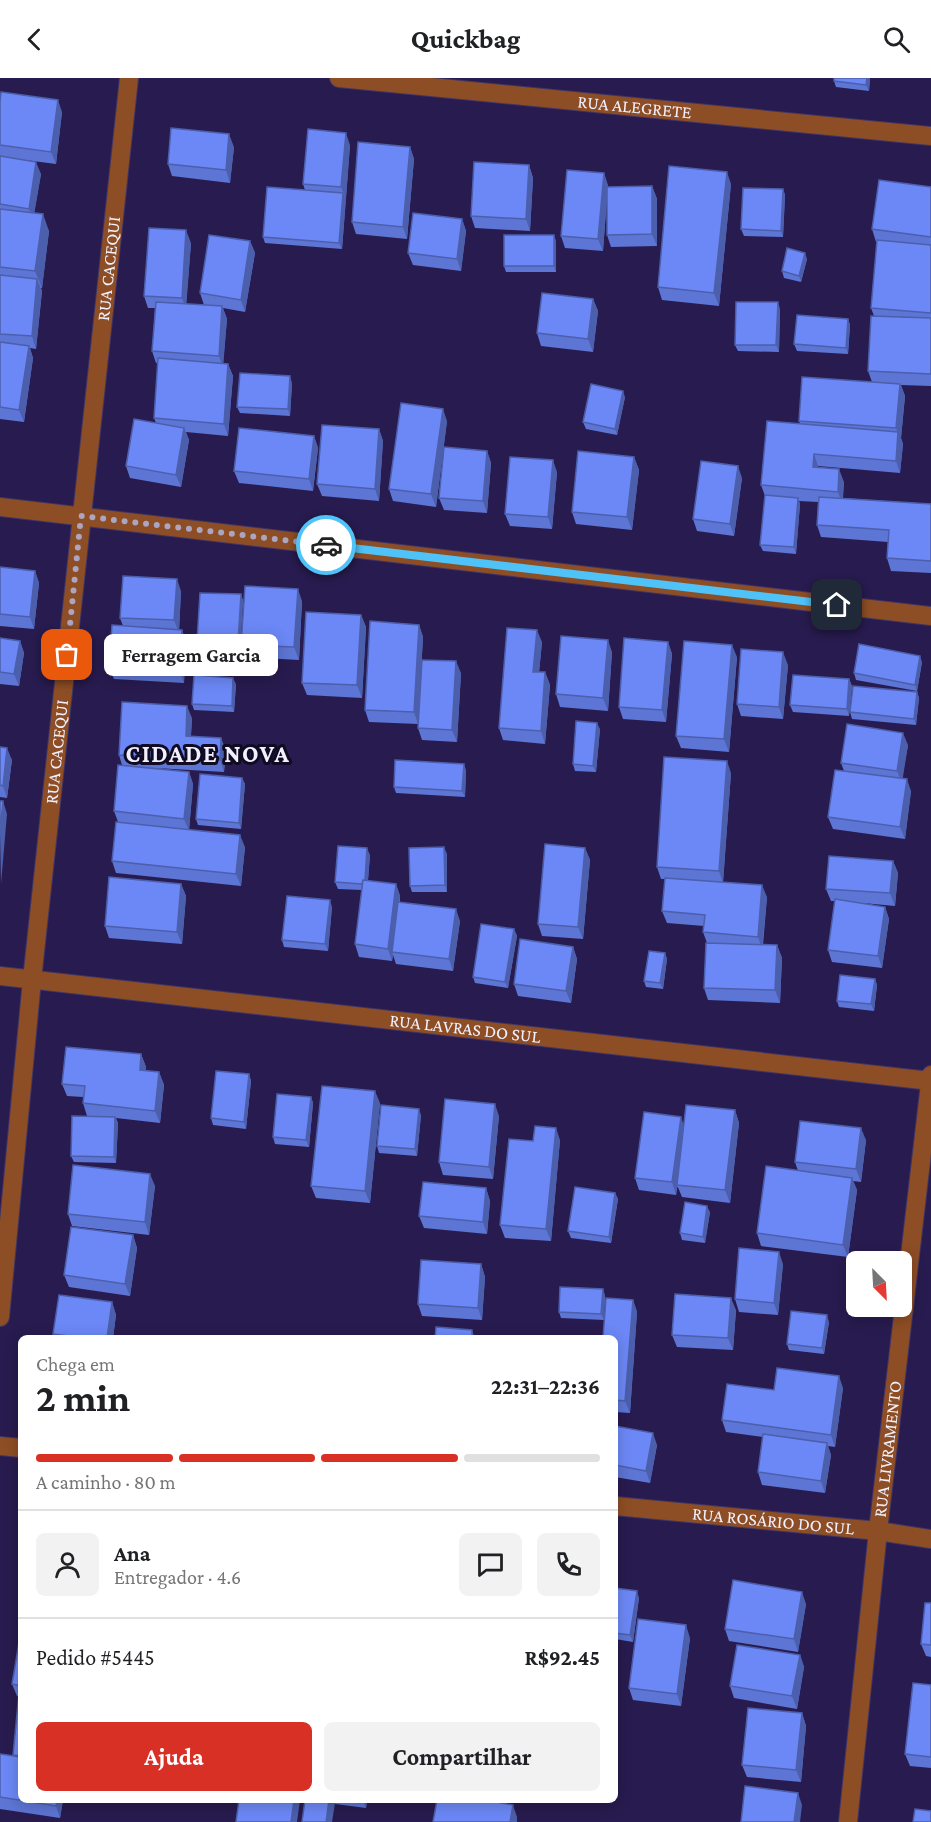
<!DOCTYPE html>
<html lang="pt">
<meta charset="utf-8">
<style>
body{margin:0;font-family:"Crimson Pro",serif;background:#f2f2f2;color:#202124;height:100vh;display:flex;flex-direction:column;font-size:22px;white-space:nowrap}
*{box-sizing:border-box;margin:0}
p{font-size:20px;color:#757577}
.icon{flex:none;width:33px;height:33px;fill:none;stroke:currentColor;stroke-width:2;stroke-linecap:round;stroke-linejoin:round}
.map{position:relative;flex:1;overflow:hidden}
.details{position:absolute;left:18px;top:1257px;width:600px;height:468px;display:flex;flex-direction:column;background:#fff;border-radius:9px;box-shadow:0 3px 15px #0003}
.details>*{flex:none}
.needle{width:39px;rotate:156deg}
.buttons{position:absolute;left:846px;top:1173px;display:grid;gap:12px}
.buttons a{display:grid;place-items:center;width:66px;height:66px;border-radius:9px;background:#fff;box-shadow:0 3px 15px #0003;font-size:30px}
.pin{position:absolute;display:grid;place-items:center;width:51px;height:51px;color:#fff;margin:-26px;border-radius:12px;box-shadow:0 3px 9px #0006}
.courier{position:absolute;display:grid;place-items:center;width:60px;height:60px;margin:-30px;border:4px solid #4fc3f7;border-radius:50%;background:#fff;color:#222;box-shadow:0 2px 8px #0007}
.bubble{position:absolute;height:42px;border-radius:9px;background:#fff;box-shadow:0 3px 15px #0003;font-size:20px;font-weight:700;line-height:42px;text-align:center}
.overview em{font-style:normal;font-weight:700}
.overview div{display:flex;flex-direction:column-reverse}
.overview{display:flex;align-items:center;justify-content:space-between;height:102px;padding:0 18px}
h1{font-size:39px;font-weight:700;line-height:45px}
.bar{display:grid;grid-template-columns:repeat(4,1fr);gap:9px 6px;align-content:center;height:72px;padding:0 18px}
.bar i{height:8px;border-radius:4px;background:#e0e0e0}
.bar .on{background:#d93025}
.bar p{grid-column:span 4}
.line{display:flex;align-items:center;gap:15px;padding:0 18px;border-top:2px solid #e0e0e0}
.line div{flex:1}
.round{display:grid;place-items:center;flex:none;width:63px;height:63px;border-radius:9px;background:#f2f2f2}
.action{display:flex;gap:12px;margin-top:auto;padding:12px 18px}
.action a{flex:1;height:69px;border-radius:9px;background:#d93025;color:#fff;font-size:24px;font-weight:700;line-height:69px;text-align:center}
.action a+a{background:#f2f2f2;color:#202124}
header{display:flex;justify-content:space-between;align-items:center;height:78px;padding:0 18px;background:#fff;font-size:27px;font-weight:700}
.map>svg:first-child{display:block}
</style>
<header><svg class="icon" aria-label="back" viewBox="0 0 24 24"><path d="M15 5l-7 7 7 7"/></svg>Quickbag<svg class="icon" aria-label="search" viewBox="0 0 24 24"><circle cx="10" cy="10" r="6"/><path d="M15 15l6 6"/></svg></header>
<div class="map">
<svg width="931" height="1744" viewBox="0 0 931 1744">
<rect width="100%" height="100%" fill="#281b4f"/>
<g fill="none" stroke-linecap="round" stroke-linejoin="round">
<!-- street casing -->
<g stroke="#403564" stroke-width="20">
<g id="street">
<path id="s1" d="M339,0L931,58"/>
<path d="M0,429L931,538"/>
<path id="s2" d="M0,898L931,1003"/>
<path id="s3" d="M0,1239L32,902L129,0"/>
<path d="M0,1368L21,1370"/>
<path id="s4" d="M615,1428L878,1453L931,1461"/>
<path id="s5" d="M848,1744L878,1453L931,997"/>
</g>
</g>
<!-- street -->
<use href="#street" stroke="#8e4e25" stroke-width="18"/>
</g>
<!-- wall -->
<path fill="#5d75d4" d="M870,0L869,13L836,9L834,3Z
M0,24L62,34L56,86L17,81L41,96L34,135L49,153L42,210H41L42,213L36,271L30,270L33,280L24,344L0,341Z
M350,67L342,171L265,165L263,159L305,112L303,106Z
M234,69L230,105L172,98L168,86Z
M410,69L414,81L407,161L356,156L352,144Z
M529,87L533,100L530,153L475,150L471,138Z
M604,95L608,109L652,108L657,121V168L611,169L607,157V119L603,173L565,170L561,158Z
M731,106L719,228L662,222L658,209Z
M931,109V308L901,307L905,318L901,360L903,366L900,395L818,388V390L844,404L843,420L931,426V495L891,493L887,480L888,464L821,459L817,447L818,424L799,423L800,426L796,476L763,473L760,467L765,418L761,407L800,346L799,343L872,304L868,293L874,238L871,230L877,164H876L872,151Z
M783,111L785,117L783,159L744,158L741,151Z
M462,141L466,153L461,193L413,187L408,175Z
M250,163L255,175L245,234L223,230L227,241L223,285L228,286L233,298L228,358L186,354L189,362L181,409L130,400L126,388L156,345L154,340L158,285H156L152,273L155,230H148L144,218L191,165L186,226L204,227L200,215Z
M556,163V194H506L504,188Z
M807,181L801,204L784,200L782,193Z
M593,221L598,233L593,274L541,268L537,255Z
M780,231L779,274L738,273L735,267Z
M848,241L850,247L848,276L797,273L794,266Z
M292,305L290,338L240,335L237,329Z
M625,319L617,357L586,351L583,344Z
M447,343L436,429L393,423L389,411Z
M379,351L383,363L379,423L322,418L317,406Z
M314,358L318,370L313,413L239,405L234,393Z
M487,373L491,385L487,435L444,432L439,420Z
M634,379L639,392L632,452L576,446L572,434Z
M557,394L552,451L510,448L505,436Z
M742,400L734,458L697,453L693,441Z
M0,489L35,493L39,505L34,551L0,548Z
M181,513L179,552H182L186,564L184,605L114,601L109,589L123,548L120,540Z
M241,516L243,523L240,571L200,569L197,563Z
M302,523L299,582L245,579L241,567Z
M361,537L366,549L362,620L307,617L302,605Z
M419,547L423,559L418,646L369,644L365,632Z
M0,560L20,563L24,575L19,608L0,606Z
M542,564L539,594H545L550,607L545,666L503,662L499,650Z
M668,564L672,576L666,644L623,641L619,629Z
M612,574L608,633L560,629L556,616Z
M737,579L729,674L681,670L676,658Z
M922,584L917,613L856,602L854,595Z
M788,587L783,641L741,638L737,626Z
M461,595L457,664L422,662L418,650Z
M849,601L852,608L849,638L793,634L790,627Z
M236,606L234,634L194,632L192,626Z
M917,614L919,620L916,647L852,641L850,634Z
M192,640L191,658L226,672L224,694L156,690L189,694L193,706L189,752L245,769L241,808L116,795L112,783L118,744L114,733L122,687L119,677Z
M600,651L596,694L575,693L573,686Z
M908,667L902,701L911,713L905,761L833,751L828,739L844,693L841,685Z
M0,669L12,682L7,720L0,719Z
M466,692L465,719L396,715L394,709Z
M731,695L723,804L767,819L763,867H777L782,880L780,925L708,922L704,910L707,865L703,854L704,848L667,845L662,833L665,801H661L657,789Z
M242,700L245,706L241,751L198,747L196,741Z
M585,770L590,782L583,861L542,858L538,846Z
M447,776V814H412L410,808Z
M370,777L368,803L396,806L400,818V824L460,843L453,893L396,886L393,877L392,883L359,879L355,866L362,812L338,811L335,804Z
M893,783L898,795L895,828L863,825L885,829L889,841L882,890L832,884L828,872L835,823H831L826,811Z
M181,806L186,818L182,866L109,860L105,848Z
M332,829L328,873L284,869L282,862Z
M514,851L517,858L508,910L475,905L473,899Z
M573,869L577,881L571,925L518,918L514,906Z
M665,875L667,881L663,911L646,909L644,903Z
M875,901L877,907L874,933L839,929L837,923Z
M141,976L146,989L145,993L159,994L164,1007L160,1045L116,1040L118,1045L116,1085L74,1084L71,1078L95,1038H87L83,1025V1019L67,1018L62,1006Z
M249,996L251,1003L246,1051L213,1047L211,1040Z
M311,1019L313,1025L309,1069L275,1066L273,1059Z
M380,1025L370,1125L316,1120L311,1108Z
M735,1032L739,1045L730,1125L682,1119L677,1107L678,1105L676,1117L639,1112L635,1100L684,1048Z
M421,1037L417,1078L379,1075L377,1068Z
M499,1038L493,1101L443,1097L439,1084Z
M560,1062L551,1163L505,1160L500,1147L533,1063Z
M866,1062L861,1104L853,1103L857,1112L848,1179L761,1168L757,1155L798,1093L795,1084Z
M155,1108L149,1157L72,1148L68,1136Z
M486,1110L490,1123L487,1156L424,1150L419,1138Z
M615,1115L618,1121L611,1165L571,1160L568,1153Z
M710,1134L705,1165L682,1162L680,1155Z
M133,1157L137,1170L130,1218L69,1209L64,1197Z
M481,1186L485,1199L482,1242L422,1238L418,1226Z
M783,1186L778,1237L739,1234L735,1221Z
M605,1217L604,1242L561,1240L559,1234Z
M633,1222L637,1234L630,1335L615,1334V1260Z
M112,1224L116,1237L113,1260H55L53,1256Z
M736,1232L733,1272L677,1269L672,1257Z
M829,1244L824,1276L789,1272L787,1266Z
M843,1310L835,1369L828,1368L831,1377L825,1415L762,1407L758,1394L763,1359L726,1354L722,1342L774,1312Z
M615,1348L657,1367L650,1405L615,1399Z
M615,1510L639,1520L633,1564L615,1561Z
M931,1525V1579L926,1578L921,1566Z
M806,1526L798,1574L729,1563L725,1551Z
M21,1553V1722H63L60,1740L0,1731V1676L13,1678L19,1619L17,1618L12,1606Z
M690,1560L681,1628L633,1622L629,1610Z
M800,1577L804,1589L797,1631L734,1620L730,1608Z
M931,1607V1690L910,1688L905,1676Z
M802,1635L806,1648L801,1704L747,1699L742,1687Z
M305,1722H367L366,1730Z"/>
<!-- shaded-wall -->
<path fill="#4c5fac" d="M867,0H870L869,13L866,7Z
M58,22L62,34L56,86L51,74Z
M346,55L350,67L346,121L341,109Z
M229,56L234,69L230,105L226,92Z
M410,69L414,81L407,161L403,149Z
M36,84L41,96L33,143L29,131Z
M529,87L533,100L530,153L526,141Z
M727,94L731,106L719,228L714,215Z
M604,95L608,107L603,173L598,161Z
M652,108L657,121V168L652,156Z
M783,111L785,117L783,159L781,153Z
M343,115L346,121L342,171L339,165Z
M43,136L49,153L42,210L35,193Z
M462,141L466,153L461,193L457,181Z
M186,152L191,165L186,232L182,220Z
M554,157L556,163V194L554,188Z
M250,163L255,175L245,234L241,222Z
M805,175L807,181L801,204L799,198Z
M37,201L42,213L36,271L32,258Z
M593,221L598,233L593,274L588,261Z
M778,224L780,231L779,274L776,267Z
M222,228L227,241L223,290L219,278Z
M848,241L850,247L848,276L846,270Z
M29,268L33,280L24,344L19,332Z
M228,286L233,298L228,358L224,346Z
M290,298L292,305L290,338L288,331Z
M900,306L905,318L901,360L903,366L900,395L896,383L898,356L896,350Z
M623,313L625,319L617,357L615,351Z
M443,331L447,343L436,429L431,416Z
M184,350L189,362L181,409L176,397Z
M379,351L383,363L379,423L375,411Z
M314,358L318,370L313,413L309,401Z
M487,373L491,385L487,435L483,423Z
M814,376L818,388L817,402L813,389Z
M634,379L639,392L632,452L627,439Z
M553,382L557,394L552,451L548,439Z
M738,388L742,400L734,458L730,446Z
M839,391L844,404L842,426L838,414Z
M798,420L800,426L796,476L794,469Z
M35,493L39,505L34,551L30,539Z
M177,501L181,513L179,555L174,542Z
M298,511L302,523L299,582L294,569Z
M241,516L243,523L240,571L238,565Z
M361,537L366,549L362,620L357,607Z
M419,547L423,559L418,646L414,634Z
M182,552L186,564L184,605L179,592Z
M537,552L542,564L538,606L533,594Z
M608,562L612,574L608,633L603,620Z
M20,563L24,575L19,608L14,596Z
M668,564L672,576L666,644L662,632Z
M732,567L737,579L729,674L724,661Z
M783,574L788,587L783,641L779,629Z
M920,578L922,584L917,613L915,607Z
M456,583L461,595L457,664L452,652Z
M545,594L550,607L545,666L541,653Z
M233,600L236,606L234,634L232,628Z
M849,601L852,608L849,638L847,631Z
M917,614L919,620L916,647L914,641Z
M187,628L192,640L190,670L186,658Z
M597,645L600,651L596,694L593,688Z
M903,655L908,667L902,705L897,693Z
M221,660L226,672L224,694L220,682Z
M7,670L12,682L7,720L3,708Z
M727,683L731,695L723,805L719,793Z
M464,686L466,692L465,719L462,713Z
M189,694L193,706L189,753L184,741Z
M242,700L245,706L241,751L239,745Z
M907,701L911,713L905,761L900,749Z
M3,723L7,736L1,806L0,755Z
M240,757L245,769L241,808L236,796Z
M444,769L447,776V814L445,807Z
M367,770L370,777L367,813L365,806Z
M585,770L590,782L583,861L578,849Z
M893,783L898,795L895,828L890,815Z
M181,806L186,818L182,866L177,854Z
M396,806L400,818L393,874H392L393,877L392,883L388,871Z
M762,807L767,819L762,871L758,859Z
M330,822L332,829L328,873L325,866Z
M885,829L889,841L882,890L878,878Z
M456,831L460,843L453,893L449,881Z
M514,851L517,858L508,910L505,904Z
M777,867L782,880L780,925L775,912Z
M573,869L577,881L571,925L566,913Z
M665,875L667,881L663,911L660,905Z
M875,901L877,907L874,933L871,926Z
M141,976L146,989L144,1005L140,992Z
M159,994L164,1007L160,1045L155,1033Z
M249,996L251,1003L246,1051L244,1044Z
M375,1013L380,1025L370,1125L365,1113Z
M311,1019L313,1025L309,1069L306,1062Z
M495,1026L499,1038L493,1101L489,1089Z
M419,1031L421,1037L417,1078L415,1071Z
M735,1032L739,1045L730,1125L725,1112Z
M115,1039L118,1045L116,1085L114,1079Z
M681,1039L685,1051L676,1117L672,1104Z
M556,1050L560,1062L551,1163L546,1151Z
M861,1050L866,1062L861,1104L856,1091Z
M150,1096L155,1108L149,1157L145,1144Z
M852,1100L857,1112L848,1179L843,1167Z
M486,1110L490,1123L487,1156L483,1144Z
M615,1115L618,1121L611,1165L609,1159Z
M707,1128L710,1134L705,1165L703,1159Z
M133,1157L137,1170L130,1218L125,1206Z
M779,1174L783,1186L778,1237L774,1225Z
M481,1186L485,1199L482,1242L478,1230Z
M603,1211L605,1217L604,1242L601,1236Z
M731,1220L736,1232L733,1272L728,1260Z
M633,1222L637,1234L630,1335L625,1323Z
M112,1224L116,1237L113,1260H107Z
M827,1237L829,1244L824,1276L822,1270Z
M472,1252L475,1260H472Z
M839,1298L843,1310L835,1369L831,1357Z
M653,1355L657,1367L650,1405L646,1393Z
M827,1365L831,1377L825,1415L821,1403Z
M637,1513L639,1520L633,1564L630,1557Z
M802,1514L806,1526L798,1574L794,1561Z
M686,1547L690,1560L681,1628L677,1616Z
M800,1577L804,1589L797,1631L792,1618Z
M802,1635L806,1648L801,1704L796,1692Z
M798,1715L802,1727L800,1744H794Z
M57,1722H63L60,1740L56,1728Z
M294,1722H300L297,1744H291Z
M329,1722H333L335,1725L332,1744H326Z
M363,1722H367L366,1730Z
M513,1727L517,1739V1744H510Z"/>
<!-- building -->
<path fill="#6c88f6" stroke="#4c5fac" stroke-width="1.5" d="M834,0H867L866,7L834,3Z
M1,14L58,22L51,74L0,67V24Z
M171,50L229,56L226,92L168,86Z
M308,51L346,55L341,109L303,106Z
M358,64L410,69L403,149L352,144Z
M0,78L36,84L29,131L0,126Z
M474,84L529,87L526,141L471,138Z
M669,88L727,94L714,215L658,209Z
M567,92L604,95L598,161L561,158Z
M879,102L931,109V159L872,151Z
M652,108V156L607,157V109Z
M267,109L343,115L339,165L263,159Z
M743,110L783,111L781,153L741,151Z
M0,131L43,136L35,193L0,189Z
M413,135L462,141L457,181L408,175Z
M149,150L186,152L182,220L144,218Z
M209,157L250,163L241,222L200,215Z
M504,157H554V188H504Z
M877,162L931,167V235L871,230Z
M787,170L805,175L799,198L782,193Z
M0,197L37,201L32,258L0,256Z
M542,215L593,221L588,261L537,255Z
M156,224L222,228L219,278L152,273Z
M736,224H778L776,267H735Z
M797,237L848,241L846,270L794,266Z
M871,238L931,240V296L868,293Z
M0,264L29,268L19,332L0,329Z
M158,280L228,286L224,346L154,340Z
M240,295L290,298L288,331L237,329Z
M802,299L900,306L896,350L799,343Z
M591,306L623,313L615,351L583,344Z
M401,325L443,331L431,416L389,411Z
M134,341L184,350L176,397L126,388Z
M767,343L898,354L896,383L814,376L813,389L839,391L838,414L761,407Z
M322,347L379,351L375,411L317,406Z
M239,350L314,358L309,401L234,393Z
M444,369L487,373L483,423L439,420Z
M578,373L634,379L627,439L572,434Z
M510,379L553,382L548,439L505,436Z
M701,383L738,388L730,446L693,441Z
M765,417L798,420L794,469L760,467Z
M819,419L931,426V483L887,480L889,452L817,447Z
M0,489L35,493L30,539L0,536Z
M123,498L177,501L174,542L120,540Z
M245,508L298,511L294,569L241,567Z
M200,515L241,516L238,565L197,563Z
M306,534L361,537L357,607L302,605Z
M370,543L419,547L414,634L365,632Z
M112,547L182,552L179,592L109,589Z
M507,550L537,552L533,594H545L541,653L499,650Z
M561,558L608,562L603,620L556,616Z
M0,560L20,563L14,596L0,594Z
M624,560L668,564L662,632L619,629Z
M684,563L732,567L724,661L676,658Z
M859,566L920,578L915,607L854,595Z
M741,571L783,574L779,629L737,626Z
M422,582L456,583L452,652L418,650Z
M194,597L233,600L232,628L192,626Z
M793,597L849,601L847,631L790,627Z
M853,608L917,614L914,641L850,634Z
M122,624L187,628L186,658L221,660L220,682L119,677Z
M576,643L597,645L593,688L573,686Z
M847,646L903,655L897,693L841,685Z
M0,669L7,670L3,708L0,707Z
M664,679L727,683L719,793L657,789Z
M395,682L464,686L462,713L394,709Z
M118,687L189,694L184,741L114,733Z
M835,692L907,701L900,749L828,739Z
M200,696L242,700L239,745L196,741Z
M0,723H3L0,755Z
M116,744L240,757L236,796L112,783Z
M545,766L585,770L578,849L538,846Z
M338,768L367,770L365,802H363L362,806L335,804Z
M444,769L445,807L410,808L409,770Z
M829,778L893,783L890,815L826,811Z
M109,799L181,806L177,854L105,848Z
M665,800L762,807L758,859L703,854L705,837L662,833Z
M363,802L396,806L388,871L355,866Z
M287,818L330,822L325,866L282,862Z
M835,821L885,829L878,878L828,872Z
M398,824L456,831L449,881L392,874Z
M481,846L514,851L505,904L473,899Z
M520,861L573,869L566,913L514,906Z
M706,865L777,867L775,912L704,910Z
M649,873L665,875L660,905L644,903Z
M840,897L875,901L871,926L837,923Z
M66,969L141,976L140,992L159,994L155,1033L83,1025L85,1008L62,1006Z
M216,993L249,996L244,1044L211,1040Z
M322,1008L375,1013L365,1113L311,1108Z
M277,1016L311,1019L306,1062L273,1059Z
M445,1021L495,1026L489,1089L439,1084Z
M381,1027L419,1031L415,1071L377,1068Z
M686,1027L735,1032L725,1112L677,1107Z
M644,1034L681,1039L672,1104L635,1100Z
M72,1038L115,1039L114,1079L71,1078Z
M800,1043L861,1050L856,1091L795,1084Z
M535,1048L556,1050L546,1151L500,1147L509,1061L533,1063Z
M73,1087L150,1096L145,1144L68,1136Z
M766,1088L852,1100L843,1167L757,1155Z
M423,1104L486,1110L483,1144L419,1138Z
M575,1109L615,1115L609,1159L568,1153Z
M685,1124L707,1128L703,1159L680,1155Z
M71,1149L133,1157L125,1206L64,1197Z
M739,1170L779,1174L774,1225L735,1221Z
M421,1182L481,1186L478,1230L418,1226Z
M560,1209L603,1211L601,1236L559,1234Z
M675,1216L731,1220L728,1260L672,1257Z
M59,1217L112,1224L107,1260H83L53,1256Z
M606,1220L633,1222L625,1323L615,1322V1260H603Z
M791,1233L827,1237L822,1270L787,1266Z
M436,1249L472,1252V1260H435Z
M777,1290L839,1298L831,1357L722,1342L727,1306L774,1312Z
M615,1348L653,1355L646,1393L615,1387Z
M763,1356L827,1365L821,1403L758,1394Z
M733,1502L802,1514L794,1561L725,1551Z
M615,1510L637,1513L630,1557L615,1555Z
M925,1525H931V1567L921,1566Z
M638,1541L686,1547L677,1616L629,1610Z
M21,1553V1608L12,1606Z
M737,1567L800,1577L792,1618L730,1608Z
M913,1605L931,1607V1679L905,1676Z
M19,1615L21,1616V1678L13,1677Z
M748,1630L802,1635L796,1692L742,1687Z
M0,1676L21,1679V1722H57L56,1728L0,1719Z
M745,1708L798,1715L794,1744H741Z
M239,1722H294L291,1744H236Z
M305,1722H329L326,1744H302Z
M437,1722H486L513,1727L510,1744H433Z
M915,1731L931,1733V1744H913Z"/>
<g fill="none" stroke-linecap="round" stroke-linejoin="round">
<!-- done -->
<path stroke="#aba5c1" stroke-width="6" stroke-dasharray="0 10.8" d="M67,577L81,438L326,467"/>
<!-- route -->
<path stroke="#4fc3f7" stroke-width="8" d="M326,467L837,527"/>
</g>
<g text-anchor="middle" stroke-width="6" stroke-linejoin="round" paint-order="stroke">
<!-- street labels -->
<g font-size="18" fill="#f1f0fe" stroke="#100b22">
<text dy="6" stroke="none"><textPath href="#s1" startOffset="297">RUA ALEGRETE</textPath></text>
<text dy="6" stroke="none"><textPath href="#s3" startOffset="1054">RUA CACEQUI</textPath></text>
<text dy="6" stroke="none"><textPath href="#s3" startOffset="568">RUA CACEQUI</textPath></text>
<text dy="6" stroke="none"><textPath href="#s2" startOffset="468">RUA LAVRAS DO SUL</textPath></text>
<text dy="6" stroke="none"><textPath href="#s5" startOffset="375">RUA LIVRAMENTO</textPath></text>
<text dy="6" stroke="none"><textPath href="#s4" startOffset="159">RUA ROSÁRIO DO SUL</textPath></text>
</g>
<!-- district labels -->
<g font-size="24" font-weight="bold" letter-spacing="1.5" fill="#f1f0fe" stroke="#100b22">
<text x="208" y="684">CIDADE NOVA</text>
</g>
</g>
</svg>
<div class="buttons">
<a><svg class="needle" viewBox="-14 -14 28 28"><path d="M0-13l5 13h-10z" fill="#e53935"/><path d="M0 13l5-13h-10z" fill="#757577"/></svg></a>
</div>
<div class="pin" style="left:67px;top:577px;background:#ea580c"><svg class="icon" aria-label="bag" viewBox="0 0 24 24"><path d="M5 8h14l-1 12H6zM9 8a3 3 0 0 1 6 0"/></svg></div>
<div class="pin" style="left:837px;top:527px;background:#1f2937"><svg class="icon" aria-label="home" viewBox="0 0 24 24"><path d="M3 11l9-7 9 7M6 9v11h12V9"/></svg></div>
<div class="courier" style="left:326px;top:467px"><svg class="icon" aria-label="car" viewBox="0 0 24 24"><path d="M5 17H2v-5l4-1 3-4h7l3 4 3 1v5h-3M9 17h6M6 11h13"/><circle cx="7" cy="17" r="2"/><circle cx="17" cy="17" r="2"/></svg></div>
<div class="bubble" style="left:104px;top:556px;width:174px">Ferragem Garcia</div>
<section class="details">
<div class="overview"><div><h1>2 min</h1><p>Chega em</p></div><em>22:31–22:36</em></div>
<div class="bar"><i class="on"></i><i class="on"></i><i class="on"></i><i></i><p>A caminho · 80 m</p></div>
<div class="line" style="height:108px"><a class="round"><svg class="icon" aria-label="person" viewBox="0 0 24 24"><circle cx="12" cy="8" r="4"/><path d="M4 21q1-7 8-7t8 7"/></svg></a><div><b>Ana</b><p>Entregador · 4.6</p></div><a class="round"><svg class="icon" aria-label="chat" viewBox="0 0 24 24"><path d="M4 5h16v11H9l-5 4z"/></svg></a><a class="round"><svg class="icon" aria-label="phone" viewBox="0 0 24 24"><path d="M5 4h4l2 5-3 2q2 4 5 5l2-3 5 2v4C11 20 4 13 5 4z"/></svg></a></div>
<div class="line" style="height:78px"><div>Pedido #5445</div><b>R$92.45</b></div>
<div class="action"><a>Ajuda</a><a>Compartilhar</a></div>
</section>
</div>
